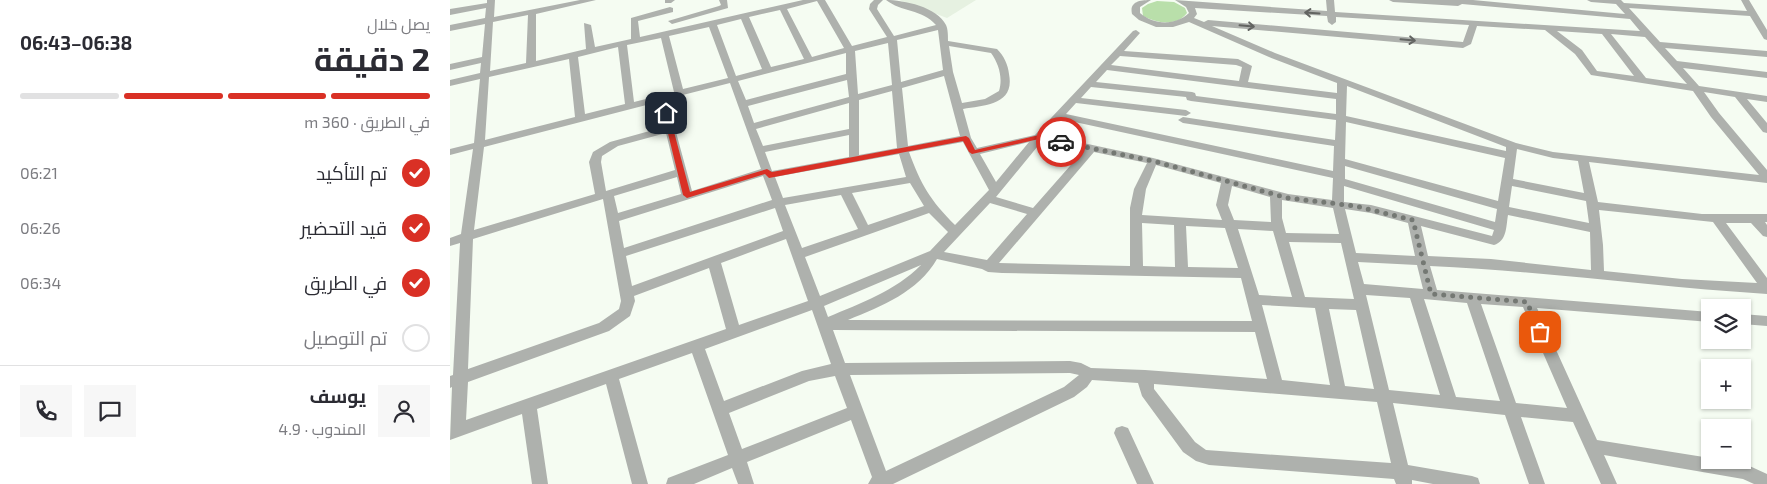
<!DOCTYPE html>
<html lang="ar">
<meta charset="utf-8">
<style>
body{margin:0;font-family:"Exo 2",Cairo,sans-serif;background:#f7f7f7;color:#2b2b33;direction:rtl;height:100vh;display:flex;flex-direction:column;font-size:19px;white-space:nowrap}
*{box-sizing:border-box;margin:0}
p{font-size:16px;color:#7c7c81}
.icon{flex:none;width:28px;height:28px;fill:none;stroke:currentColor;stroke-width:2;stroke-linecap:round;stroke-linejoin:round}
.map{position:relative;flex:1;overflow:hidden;direction:ltr}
.drawer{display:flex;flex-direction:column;background:#fff;width:450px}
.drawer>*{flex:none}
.tools{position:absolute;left:1251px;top:299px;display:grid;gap:10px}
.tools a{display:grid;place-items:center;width:50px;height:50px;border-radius:0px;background:#fff;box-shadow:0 1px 4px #0004;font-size:25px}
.pin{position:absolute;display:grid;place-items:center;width:42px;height:42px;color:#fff;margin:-21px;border-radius:10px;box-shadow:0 2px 8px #0006}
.courier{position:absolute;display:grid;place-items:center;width:50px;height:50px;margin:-25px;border:4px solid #d93025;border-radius:50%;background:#fff;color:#222;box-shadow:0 1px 6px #0007}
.overview em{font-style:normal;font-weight:700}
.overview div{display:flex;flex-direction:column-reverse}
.overview{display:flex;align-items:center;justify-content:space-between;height:85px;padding:0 20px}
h1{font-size:32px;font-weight:700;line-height:38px}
.bar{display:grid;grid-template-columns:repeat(4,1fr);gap:8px 5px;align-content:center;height:60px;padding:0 20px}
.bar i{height:6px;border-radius:4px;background:#e1e1e2}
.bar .on{background:#d93025}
.bar p{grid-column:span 4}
.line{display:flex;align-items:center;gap:12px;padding:0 20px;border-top:1px solid #e1e1e2}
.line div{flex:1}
.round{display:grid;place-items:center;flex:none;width:52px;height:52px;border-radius:0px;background:#f7f7f7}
ol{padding:0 20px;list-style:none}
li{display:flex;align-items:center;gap:15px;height:55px}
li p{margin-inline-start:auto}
li .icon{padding:5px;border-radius:50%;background:#d93025;color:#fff;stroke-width:4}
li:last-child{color:#7c7c81}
li i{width:28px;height:28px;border:2px solid #e1e1e2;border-radius:50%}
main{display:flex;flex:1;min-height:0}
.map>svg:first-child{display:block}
</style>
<main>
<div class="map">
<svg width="1317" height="484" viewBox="0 0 1317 484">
<rect width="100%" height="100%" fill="#f5fcf2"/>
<!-- built -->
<path fill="#e6f1e1" d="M449,0H526L497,18Z"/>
<!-- green -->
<path fill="#b9dfaa" d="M707,1L724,2L735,8L737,13C727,27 706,23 693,16L692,8L698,4Z"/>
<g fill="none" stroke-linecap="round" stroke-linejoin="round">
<!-- minor -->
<path fill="#aeb1ad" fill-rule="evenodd" d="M37,0H45L44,17L130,0H146L86,14V61L136,49L134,23L141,25L145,47L181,39V18L220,7L223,8V12L188,21L190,37L353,0H375L402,46L437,37L419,9L420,4L424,0H433L428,5L427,9L444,36L486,25C472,9 451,12 436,0C454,0 487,7 496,25C498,29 498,36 498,41L547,49C554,56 558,65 559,74C565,105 535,105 513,109L521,138L527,148L585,135L683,31L686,30L690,33L674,51L788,59L802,66L798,82L887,93V83L819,57L739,22L723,27H706L689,20L682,14C679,1 691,0 701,0L690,7V13C704,25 725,26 739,13L736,7L725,0L877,11L876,0H884L885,12L1190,31L1180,19L1012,4L1008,6L943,2L939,0H1023L1175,14L1166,4L1141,2L1137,0H1171L1174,3L1297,11L1291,0H1299L1317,30V40L1314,39L1300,16L1179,8L1210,42L1317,51V57L1215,48L1227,61L1317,72V78L1233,68L1249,86L1317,96V102L1297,99L1317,123V133L1313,132L1285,97L1254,92L1269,113L1317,170V183L1139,162L1148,202L1252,214H1317V222H1315L1317,225V237L1313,236L1301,223H1276L1317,278V294C1205,287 1093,271 980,266L987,290L1260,312V322L1087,308L1147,440L1260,458V460L1293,463L1317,474V484H1304L1293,479L1154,455L1167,484H1151L1123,422L1071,417L1095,484H1079L1055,415L943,403L958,465L1022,476L1028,478L1030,484H983L962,480V484H946L944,479L759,465L746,461L733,452L692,396L688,383L642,380L637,387L624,397L443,484H418L422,477L401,420L297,462L304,484H288L282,468L244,484H216L218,478L278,455L242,353L169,379L198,484H182L156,384L87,409L98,484H82L72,414L0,440L2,387L0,388V376L3,375L10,243L0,246V238L11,234L23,149L0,155V149L24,143L30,79L0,86V80L30,73L31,63L0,70V64L32,57L35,24L0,31V25L35,18L36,8L0,15V9L37,3ZM367,1L394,48L362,57L337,9ZM745,8L877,16L878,22L882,25L886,22V17L1019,25L1013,42L758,20L754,22L744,18L747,14ZM330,10L354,59L321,67L299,17ZM78,15L76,63L40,71L43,22ZM291,19L312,69L286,76L267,25ZM762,26L1013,48L1021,44L1027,26L1095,30L1125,54L1141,75L1243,91L1261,117L1309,175L1103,152L1066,143L825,53ZM259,27L278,78L233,89L219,36ZM488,30L493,70L451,82L447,40ZM1107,31L1152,34L1184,76L1147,71L1132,50ZM1161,34L1195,37L1237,84L1196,78ZM211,38L224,92L184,102L177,45ZM438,43L442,85L408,94L405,51ZM499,46L541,53C549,64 553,78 549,91L535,99L512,103L503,72ZM168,47L175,104L135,114L128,57ZM396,53V74L296,100L288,81ZM670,56L786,65L792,67L789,81L661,65ZM119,59L125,117L35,140L39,77ZM657,70L886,99V114L746,96L745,93L742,92L646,82ZM494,76L510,136L458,146L452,88ZM397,80L399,97L304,123L298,106ZM280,83L311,169L242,191L217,99ZM897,86L1056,147V151L896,116ZM641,87L736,97L737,100L741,101L886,120L885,140L733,117L728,120L733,123L884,146L883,171L616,114L626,103L736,116L741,113L736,110L631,98ZM442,91L447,148L409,155V100ZM208,102L214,127L160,142L143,152L139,162L145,194L24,230L34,147ZM399,103V129L313,146L306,129ZM611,119L883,178L882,200L838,194L703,158L596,135ZM896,122L1055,158L1048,201L895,159ZM216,133L225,170L156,191L151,162L152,156L168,146ZM399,135V157L322,171L315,152ZM592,141L634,150L583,208L546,197ZM513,142L539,190L505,225C480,200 471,185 459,152ZM579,142L546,182L530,154ZM1067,149L1103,158L1128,161L1134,193L1063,179ZM644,152L697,163L684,189L680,208V266L549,263ZM449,154L456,177L333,198L325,177ZM706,165L771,183L766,205L772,220L692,215L696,189ZM895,166L1047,209L1045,222L895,179ZM313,176L322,200L174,248L169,221ZM227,177L231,194L168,213L164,196ZM460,183L474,206L418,225L402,193ZM782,186L820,197L821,222L784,220L778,205ZM894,186L1044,230L1042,236L921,205L894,202ZM1062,186L1136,201L1139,223L1059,207ZM391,195L408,229L352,248L335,205ZM153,199L171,301L169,309L149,323L18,369L23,239ZM832,200L883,208L889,234L836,233L832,218ZM540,203L577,214L537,260L494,252ZM325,208L333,231L182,286L176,256ZM895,209L921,213L958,223L965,256L906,253ZM1149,210L1263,222L1307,283L1232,279L1154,271L1153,245ZM479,213L498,232L480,251L370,296L355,257ZM1058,215L1140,232L1141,270L1041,259L978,256L971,226L1044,245C1057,241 1056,227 1058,215ZM692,223L724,225L725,267L693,266ZM736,226L775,228L788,268L738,267ZM788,229L823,231L842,297L809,295ZM336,239L358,301L289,325L271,263ZM839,242L891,243L904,299L855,297ZM487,259L532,269L538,272L552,273L791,278L802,321L398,320C432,306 468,292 487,259ZM908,262L967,265L973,289L914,284ZM471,265C445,291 411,303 378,317L374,306ZM259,268L276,329L16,420L18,382L159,331L180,316L185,301L184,296ZM916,295L960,298L990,395L939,390ZM974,299L1017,303L1050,401L1006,397ZM1031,304L1073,307L1117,408L1066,403ZM812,305L865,308L880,385L832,380ZM879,309L906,310L924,389L895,386ZM362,310L381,364L352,371L274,401L255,349ZM383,330L805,332L817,379L695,370L641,368L631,363L620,361L395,363ZM620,373L629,375L614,387L436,471L400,375ZM385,376L397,408L292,449L279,413L359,381ZM704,384L927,402L941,463L756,450L745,442L704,389Z
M215,0H225L221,3H215Z
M269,0H277L278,8L222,24L218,21L269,6L271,5Z
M1292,314L1317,316V326L1292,324Z
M672,426L678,428L704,484H687L664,433L666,428Z"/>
</g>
<!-- one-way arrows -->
<defs><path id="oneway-shaft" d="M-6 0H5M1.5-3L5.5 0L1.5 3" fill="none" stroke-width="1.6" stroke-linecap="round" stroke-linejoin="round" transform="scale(1.25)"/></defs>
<g stroke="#626461">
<use href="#oneway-shaft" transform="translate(862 13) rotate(-176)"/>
<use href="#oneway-shaft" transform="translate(797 26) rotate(5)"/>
<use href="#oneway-shaft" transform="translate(958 40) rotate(5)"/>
</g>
<!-- route -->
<path fill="#d93025" d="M216,111L219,113L240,192L317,169L322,172L516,136L519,138L525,150L589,135L615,142L611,144L589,139L522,154L519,152L513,141L319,178L315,174L237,198L233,195L213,113Z"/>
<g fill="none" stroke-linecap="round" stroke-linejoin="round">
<!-- done -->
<path stroke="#747873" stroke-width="5" stroke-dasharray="0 9" d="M611,142L703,161L838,198L905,206L963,220L981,294L1077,302L1090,332"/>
</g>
</svg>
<div class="tools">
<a><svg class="icon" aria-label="layers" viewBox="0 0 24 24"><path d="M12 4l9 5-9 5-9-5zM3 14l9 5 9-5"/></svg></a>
<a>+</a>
<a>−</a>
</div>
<div class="pin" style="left:1090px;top:332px;background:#ea580c"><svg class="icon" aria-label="bag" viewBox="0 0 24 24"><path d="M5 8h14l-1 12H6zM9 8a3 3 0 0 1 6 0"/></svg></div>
<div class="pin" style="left:216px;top:113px;background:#1f2937"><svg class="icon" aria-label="home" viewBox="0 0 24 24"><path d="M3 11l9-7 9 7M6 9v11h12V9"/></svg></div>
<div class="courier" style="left:611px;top:142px"><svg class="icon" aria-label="car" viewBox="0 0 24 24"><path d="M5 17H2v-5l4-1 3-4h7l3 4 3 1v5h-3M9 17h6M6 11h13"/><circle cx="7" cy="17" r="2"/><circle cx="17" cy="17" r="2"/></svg></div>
</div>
<section class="drawer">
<div class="overview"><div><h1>2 دقيقة</h1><p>يصل خلال</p></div><em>06:38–06:43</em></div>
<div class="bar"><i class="on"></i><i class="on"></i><i class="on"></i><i></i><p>في الطريق · 360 m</p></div>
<ol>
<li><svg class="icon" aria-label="check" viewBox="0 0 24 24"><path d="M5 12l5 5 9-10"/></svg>تم التأكيد<p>06:21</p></li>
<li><svg class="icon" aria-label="check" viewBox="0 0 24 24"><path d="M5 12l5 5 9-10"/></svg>قيد التحضير<p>06:26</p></li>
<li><svg class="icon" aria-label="check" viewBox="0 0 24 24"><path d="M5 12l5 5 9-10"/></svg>في الطريق<p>06:34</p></li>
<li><i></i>تم التوصيل</li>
</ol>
<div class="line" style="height:90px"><a class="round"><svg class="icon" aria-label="person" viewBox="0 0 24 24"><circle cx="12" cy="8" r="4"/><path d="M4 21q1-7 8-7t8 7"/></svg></a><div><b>يوسف</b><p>المندوب · 4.9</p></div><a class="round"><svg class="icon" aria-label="chat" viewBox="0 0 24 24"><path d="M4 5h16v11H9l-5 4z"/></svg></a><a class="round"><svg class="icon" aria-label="phone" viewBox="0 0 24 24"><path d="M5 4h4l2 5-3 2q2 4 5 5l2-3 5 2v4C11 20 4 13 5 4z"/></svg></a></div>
</section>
</main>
